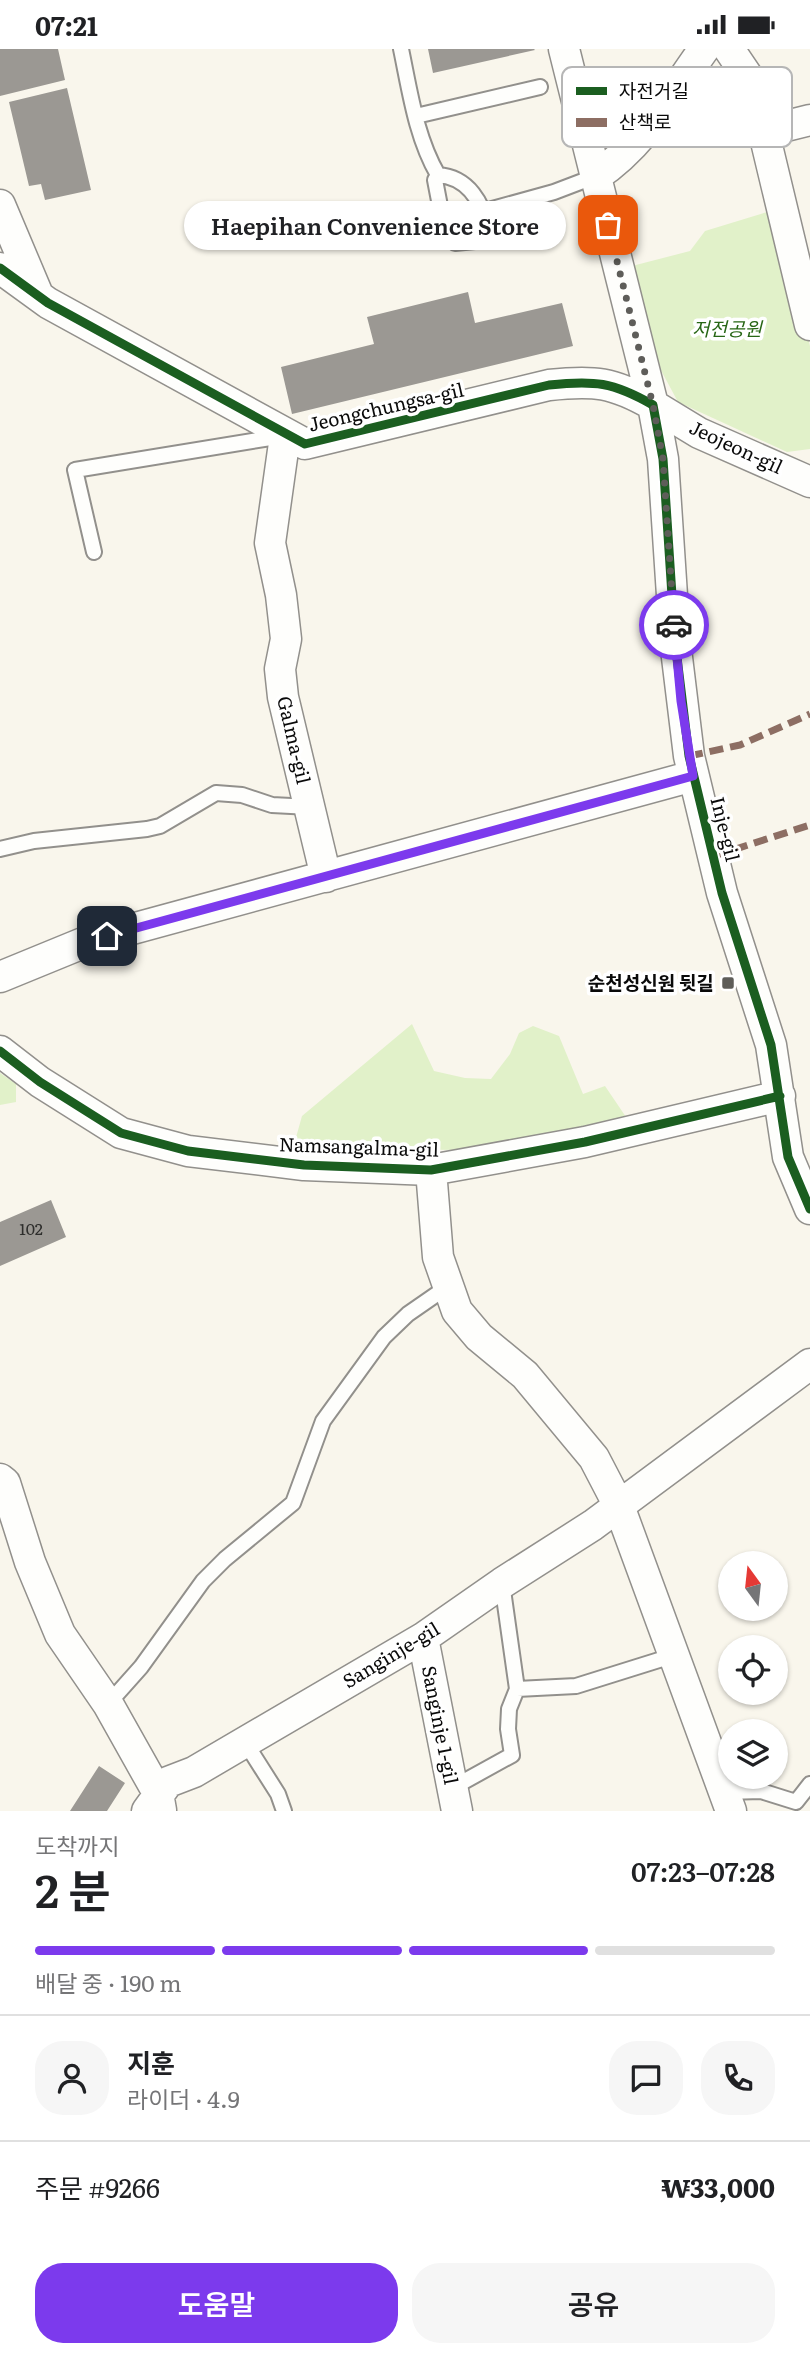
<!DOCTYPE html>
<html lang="ko">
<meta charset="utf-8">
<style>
body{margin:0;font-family:Literata,"Noto Sans KR",serif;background:#f6f6f6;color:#202124;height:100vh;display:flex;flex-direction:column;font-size:26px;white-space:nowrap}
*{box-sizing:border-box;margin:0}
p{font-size:23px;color:#757577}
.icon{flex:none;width:38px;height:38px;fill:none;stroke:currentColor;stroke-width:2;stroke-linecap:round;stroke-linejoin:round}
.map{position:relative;height:1762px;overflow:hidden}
.details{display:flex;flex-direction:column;background:#fff;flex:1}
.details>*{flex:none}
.needle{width:46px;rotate:345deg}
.tools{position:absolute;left:718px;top:1502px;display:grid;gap:14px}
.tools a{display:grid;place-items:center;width:70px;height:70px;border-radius:50%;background:#fff;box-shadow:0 2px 5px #0004;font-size:35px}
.pin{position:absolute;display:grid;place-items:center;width:60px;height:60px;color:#fff;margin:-30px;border-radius:14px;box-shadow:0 4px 10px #0006}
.courier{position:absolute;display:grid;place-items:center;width:70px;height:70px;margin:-35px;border:5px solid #7c3aed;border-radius:50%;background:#fff;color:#222;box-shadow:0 2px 9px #0007}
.bubble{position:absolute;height:49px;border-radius:24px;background:#fff;box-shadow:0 2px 5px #0004;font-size:23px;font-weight:600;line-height:49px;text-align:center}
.head em{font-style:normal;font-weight:600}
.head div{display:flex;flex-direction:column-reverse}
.head{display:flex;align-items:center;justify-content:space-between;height:119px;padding:0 35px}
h1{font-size:46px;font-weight:600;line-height:52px}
.bar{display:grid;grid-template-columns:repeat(4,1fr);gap:10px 7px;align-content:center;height:84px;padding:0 35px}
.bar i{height:9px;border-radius:5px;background:#e0e0e0}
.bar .selected{background:#7c3aed}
.bar p{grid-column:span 4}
.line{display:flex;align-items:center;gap:18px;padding:0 35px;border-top:2px solid #e0e0e0}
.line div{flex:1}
.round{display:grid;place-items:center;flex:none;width:74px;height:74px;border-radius:28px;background:#f6f6f6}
.cta{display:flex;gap:14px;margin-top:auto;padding:14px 35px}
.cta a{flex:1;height:80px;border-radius:28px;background:#7c3aed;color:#fff;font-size:28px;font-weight:600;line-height:80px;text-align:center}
.cta a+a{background:#f6f6f6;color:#202124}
.status{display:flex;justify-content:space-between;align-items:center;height:49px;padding:0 35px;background:#fff;direction:ltr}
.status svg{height:19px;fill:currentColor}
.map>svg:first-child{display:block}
</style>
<div class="status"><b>07:21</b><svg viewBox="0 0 49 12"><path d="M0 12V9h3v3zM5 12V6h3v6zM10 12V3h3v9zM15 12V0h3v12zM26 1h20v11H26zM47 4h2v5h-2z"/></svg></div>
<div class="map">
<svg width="810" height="1762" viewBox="0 0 810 1762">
<rect width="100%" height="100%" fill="#f9f6ec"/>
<!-- green -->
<path fill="#e1f1c9" d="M777,160L810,297V400L787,403L678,353L656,312L632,217L690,202L705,182Z
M412,975L434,1022L465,1029L491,1030L510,1005L519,984L533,977L559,987L583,1045L605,1037L626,1068L468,1101L335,1100L295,1092L302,1067Z
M0,1024L16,1035V1053L0,1056Z"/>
<!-- building -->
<path fill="#9b9893" d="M0,0H58L65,31L0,47Z
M428,0H534L535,1L433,24Z
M67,39L91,141L45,151L41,135L29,137L9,53Z
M468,243L475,274L562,254L573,297L292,365L281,318L374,295L367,268Z
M51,1151L66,1188L0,1217V1173Z
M99,1717L125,1734L107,1762H70Z"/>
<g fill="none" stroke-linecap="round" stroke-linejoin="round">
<!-- lane casing -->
<g stroke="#92908c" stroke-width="18">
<path id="lane" d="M401,0C410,43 416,88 438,126
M416,67L540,38
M438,126C469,128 483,155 489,181L475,192L455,194L445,183L435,131Z
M485,162L554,143L596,127
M94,503L75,421L283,387
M0,800L34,792L147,780L160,777L216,744L242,746L272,756L310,758
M517,1640L576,1637L675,1606
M108,1655L141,1618L203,1532L225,1510L293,1454L323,1372L384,1288L408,1265L447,1238
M245,1693L278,1745L284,1762
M452,1739L512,1706L508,1680L509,1660L517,1640L502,1534
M726,1743L761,1742L796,1753L810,1735"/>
</g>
<!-- street casing -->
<g stroke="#92908c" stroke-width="33">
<path id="street" d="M564,0L653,356L699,384L810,433
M729,0L752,34L810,276
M766,82L810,71
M596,127C643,96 671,46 704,0
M0,156L38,246
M0,219L48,254L305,395L549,336C594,331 613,333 653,356L663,410L675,592L689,707L722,844L771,996L788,1108L810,1160
M285,387L270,494L281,546L286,590L280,620L283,648L326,828
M0,928L88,892L693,727
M0,1002L40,1033L121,1084L188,1102L304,1116L431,1121L585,1093L780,1047
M431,1121L438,1208L457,1262L479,1288L525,1326L594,1409L619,1457L731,1762
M0,1430L5,1434L30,1513L60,1585L108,1655L158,1744L161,1761
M423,1589L457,1762
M147,1762L168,1733L194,1723L423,1589L502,1534L593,1476L810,1315"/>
</g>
<!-- lane -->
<use href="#lane" stroke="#fefefc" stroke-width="14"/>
<!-- street -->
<use href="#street" stroke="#fefefc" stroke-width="30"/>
<!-- quiet -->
<path stroke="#8d6e63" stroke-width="7" stroke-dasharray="14 7" stroke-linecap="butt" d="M689,707L740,696L810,665
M714,807L810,776"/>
<!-- cycleway casing -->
<g stroke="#fff" stroke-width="13">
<path id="cycleway" d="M0,219L48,254L305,395L549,336C594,331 613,333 653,356L663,410L675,592L689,707L722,844L771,996L788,1108L810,1160
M0,1002L40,1033L121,1084L188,1102L304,1116L431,1121L585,1093L780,1047"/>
</g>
<!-- cycleway -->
<use href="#cycleway" stroke="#1b5e20" stroke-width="9"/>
</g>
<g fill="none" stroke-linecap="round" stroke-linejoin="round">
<!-- done -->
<path stroke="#5e5d59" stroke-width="7" stroke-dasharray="0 12.6" d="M608,176L653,356L663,410L674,576"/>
<!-- route -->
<path stroke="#7c3aed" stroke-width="9" d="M107,887L693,727L681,652L674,576"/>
</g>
<!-- markers -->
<rect fill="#5e5d59" stroke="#fff" stroke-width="2.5" x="721" y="927" width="14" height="14" rx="3.5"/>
<g text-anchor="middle" stroke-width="7" stroke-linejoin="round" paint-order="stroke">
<!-- number labels -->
<g font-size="16" fill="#2e2e2c">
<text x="31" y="1186">102</text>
</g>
<!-- park labels -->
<g font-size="19" font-style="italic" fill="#276615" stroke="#fff">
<text x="727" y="287">저전공원</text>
</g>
<!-- street labels -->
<g font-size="19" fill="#0a0a0a" stroke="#fff">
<text transform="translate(386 358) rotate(-13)" y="7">Jeongchungsa-gil</text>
<text transform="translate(736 398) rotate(25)" y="7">Jeojeon-gil</text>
<text transform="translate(294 691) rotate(77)" y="7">Galma-gil</text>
<text transform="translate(725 780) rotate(76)" y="7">Inje-gil</text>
<text transform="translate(359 1098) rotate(2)" y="7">Namsangalma-gil</text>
<text transform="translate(391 1606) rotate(-31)" y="7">Sanginje-gil</text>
<text transform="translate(440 1676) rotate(79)" y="7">Sanginje 1-gil</text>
</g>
<!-- poi labels -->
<g font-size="19" font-weight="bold" fill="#0a0a0a" stroke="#fff" text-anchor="end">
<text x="714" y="941">순천성신원 뒷길</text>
</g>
</g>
<!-- legend -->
<rect x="562" y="18" width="230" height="80" rx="10" fill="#fff" stroke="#b6b6b6" stroke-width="2"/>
<rect x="576" y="38" width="31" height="8" fill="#1b5e20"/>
<rect x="576" y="69" width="31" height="9" fill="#8d6e63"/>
<g font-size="19" fill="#0a0a0a">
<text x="619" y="49">자전거길</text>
<text x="619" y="80">산책로</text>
</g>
</svg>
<div class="tools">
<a><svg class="needle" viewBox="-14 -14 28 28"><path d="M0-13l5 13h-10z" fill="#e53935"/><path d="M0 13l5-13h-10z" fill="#757577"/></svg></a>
<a><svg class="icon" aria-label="locate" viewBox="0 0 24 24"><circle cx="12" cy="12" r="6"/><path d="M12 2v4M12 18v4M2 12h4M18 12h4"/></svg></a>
<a><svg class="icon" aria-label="layers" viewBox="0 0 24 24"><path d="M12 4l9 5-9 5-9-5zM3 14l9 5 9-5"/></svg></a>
</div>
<div class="pin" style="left:608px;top:176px;background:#ea580c"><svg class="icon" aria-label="bag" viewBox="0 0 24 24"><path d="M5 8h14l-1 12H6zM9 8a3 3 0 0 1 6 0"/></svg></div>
<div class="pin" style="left:107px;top:887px;background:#1f2937"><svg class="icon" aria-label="home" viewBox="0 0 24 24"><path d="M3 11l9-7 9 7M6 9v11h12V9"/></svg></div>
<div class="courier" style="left:674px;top:576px"><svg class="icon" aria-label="car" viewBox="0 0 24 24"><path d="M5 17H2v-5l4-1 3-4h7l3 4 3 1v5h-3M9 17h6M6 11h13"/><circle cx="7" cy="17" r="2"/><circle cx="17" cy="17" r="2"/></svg></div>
<div class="bubble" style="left:184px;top:152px;width:382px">Haepihan Convenience Store</div>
</div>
<section class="details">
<div class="head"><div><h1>2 분</h1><p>도착까지</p></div><em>07:23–07:28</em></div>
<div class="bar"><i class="selected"></i><i class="selected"></i><i class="selected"></i><i></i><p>배달 중 · 190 m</p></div>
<div class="line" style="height:126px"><a class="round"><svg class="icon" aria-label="person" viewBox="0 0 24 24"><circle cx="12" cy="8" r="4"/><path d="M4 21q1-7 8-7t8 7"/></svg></a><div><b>지훈</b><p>라이더 · 4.9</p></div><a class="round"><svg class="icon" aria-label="chat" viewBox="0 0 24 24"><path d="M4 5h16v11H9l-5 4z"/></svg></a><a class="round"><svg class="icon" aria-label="phone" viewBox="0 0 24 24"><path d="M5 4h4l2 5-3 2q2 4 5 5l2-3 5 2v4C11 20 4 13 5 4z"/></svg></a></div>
<div class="line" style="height:91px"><div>주문 #9266</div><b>₩33,000</b></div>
<div class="cta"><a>도움말</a><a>공유</a></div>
</section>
